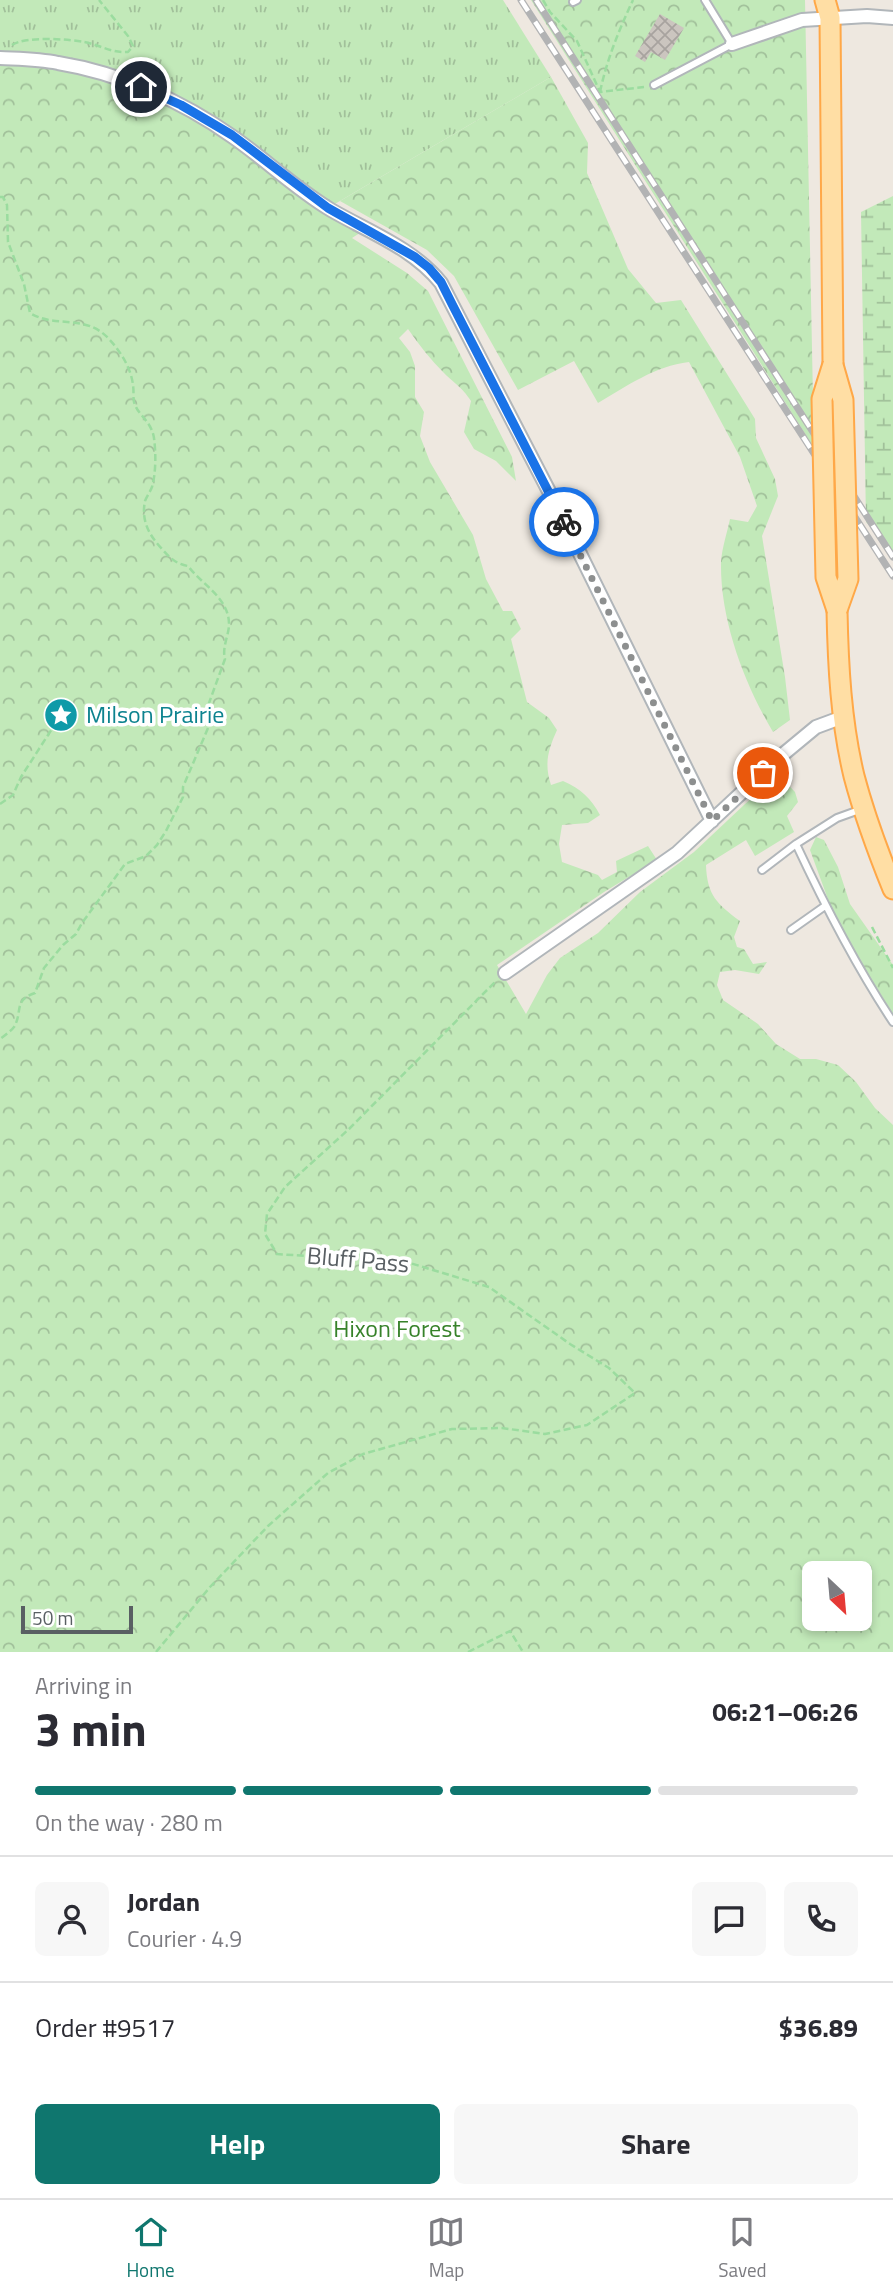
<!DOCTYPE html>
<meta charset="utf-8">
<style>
body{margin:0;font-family:"Titillium Web",sans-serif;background:#f7f7f7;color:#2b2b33;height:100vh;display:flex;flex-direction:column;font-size:26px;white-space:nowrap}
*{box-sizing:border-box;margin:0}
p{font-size:23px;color:#7c7c81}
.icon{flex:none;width:38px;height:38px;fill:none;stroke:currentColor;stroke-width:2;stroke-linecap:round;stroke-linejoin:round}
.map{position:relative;height:1652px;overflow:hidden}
.sheet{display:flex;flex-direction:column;background:#fff;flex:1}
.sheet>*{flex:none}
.needle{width:46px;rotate:154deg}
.buttons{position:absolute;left:802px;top:1561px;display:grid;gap:14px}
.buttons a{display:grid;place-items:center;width:70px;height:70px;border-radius:10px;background:#fff;box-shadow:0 4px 10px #0003;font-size:35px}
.scale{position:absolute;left:21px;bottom:18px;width:112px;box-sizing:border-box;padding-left:7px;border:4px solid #595f63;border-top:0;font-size:19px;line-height:24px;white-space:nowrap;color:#595f63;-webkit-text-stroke:5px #fff;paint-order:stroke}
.pin{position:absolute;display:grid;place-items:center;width:60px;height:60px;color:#fff;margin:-30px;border:4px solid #fff;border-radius:50%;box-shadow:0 2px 7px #0007}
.courier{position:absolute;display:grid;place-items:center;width:70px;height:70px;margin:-35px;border:5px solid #1a73e8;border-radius:50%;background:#fff;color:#222;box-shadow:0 2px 9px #0007}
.summary em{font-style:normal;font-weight:700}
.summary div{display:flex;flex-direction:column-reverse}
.summary{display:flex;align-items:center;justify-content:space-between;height:119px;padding:0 35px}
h1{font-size:46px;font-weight:700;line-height:52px}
.bar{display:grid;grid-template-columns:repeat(4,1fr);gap:10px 7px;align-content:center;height:84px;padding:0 35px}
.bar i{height:9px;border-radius:5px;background:#e1e1e2}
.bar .on{background:#0f766e}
.bar p{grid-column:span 4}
.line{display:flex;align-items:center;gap:18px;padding:0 35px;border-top:2px solid #e1e1e2}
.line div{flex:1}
.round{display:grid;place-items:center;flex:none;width:74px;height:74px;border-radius:10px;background:#f7f7f7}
.primary-button{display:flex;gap:14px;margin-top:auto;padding:14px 35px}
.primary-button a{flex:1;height:80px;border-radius:10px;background:#0f766e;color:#fff;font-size:28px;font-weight:700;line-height:80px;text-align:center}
.primary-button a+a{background:#f7f7f7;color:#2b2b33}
.tab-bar{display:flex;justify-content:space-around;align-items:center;height:98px;border-top:2px solid #e1e1e2;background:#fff;font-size:19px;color:#7c7c81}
.tab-bar a{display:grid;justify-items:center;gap:4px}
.tab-bar .on{color:#0f766e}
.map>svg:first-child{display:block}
</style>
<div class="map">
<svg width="893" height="1652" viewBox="0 0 893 1652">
<defs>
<pattern id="grass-tufts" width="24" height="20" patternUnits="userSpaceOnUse" patternTransform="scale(1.75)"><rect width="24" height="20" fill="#c2e9b9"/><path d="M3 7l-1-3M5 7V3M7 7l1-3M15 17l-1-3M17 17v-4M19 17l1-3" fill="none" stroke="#a1c09a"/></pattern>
<pattern id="forest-crowns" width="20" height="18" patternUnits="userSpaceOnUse" patternTransform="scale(1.75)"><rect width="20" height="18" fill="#c2e9b9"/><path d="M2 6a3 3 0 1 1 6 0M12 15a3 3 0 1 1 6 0" fill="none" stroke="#a1c09a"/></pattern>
<pattern id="wetland-marsh" width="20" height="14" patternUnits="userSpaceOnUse" patternTransform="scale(1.75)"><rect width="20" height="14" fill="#c2e9b9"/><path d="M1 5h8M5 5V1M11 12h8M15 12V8" fill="none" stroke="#a1c09a"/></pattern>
<pattern id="building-cross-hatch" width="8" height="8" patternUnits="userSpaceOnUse" patternTransform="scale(1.75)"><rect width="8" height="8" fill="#cbc5bf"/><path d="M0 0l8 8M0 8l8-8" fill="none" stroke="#a8a39f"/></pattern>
</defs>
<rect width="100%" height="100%" fill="#eee8e0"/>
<!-- grass -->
<path fill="url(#grass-tufts)" d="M0,0H503L551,77L328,208L0,58Z"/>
<!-- forest -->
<path fill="url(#forest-crowns)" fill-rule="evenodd" d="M531,0H805L814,448Z
M0,58L58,62L181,105L366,229L352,238L407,273L428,291L512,457L516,481L496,461L474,449L464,432L471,401C461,386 456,385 444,373C431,360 419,345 408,329L399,338L410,352L415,366V397L424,412L420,436L430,462L473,535L486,579L503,611H512L521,629L511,639L527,702L549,718L557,730C548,750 544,764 551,785L563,781C581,789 591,798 600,815L588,823L562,825L559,844L562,862L598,875L602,880L617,872L616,861L648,846L657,860L604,892L497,965L526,1014L547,975L560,958L598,933L640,892L694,852L745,804L779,775L795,792L798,802L787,816L794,832L755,856L746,840L706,865C707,895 717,904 740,921L734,937L737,947L744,949L753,964L767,962L759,974L735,970L720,972L717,985L723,1000L758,1024L776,1044L800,1059H816L838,1065L856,1082L875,1108L893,1125V1652H0ZM814,1573H859V1619H814Z
M551,77L588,143L587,173L628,269L656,303L681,300L755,419L756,438L775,479L778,496L762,536L785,677L790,720L773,732C744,683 720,620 721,562C722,548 727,533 730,519L748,522L757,506L740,457L689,362C655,366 627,386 598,403L574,361L518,390L454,276L427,250L340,201Z
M816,837L824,840L838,867L850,904L893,965V1014L837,924L810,850Z"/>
<!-- wetland -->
<path fill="url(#wetland-marsh)" d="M893,196V551L866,522L861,212Z"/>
<!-- building -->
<path fill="url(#building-cross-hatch)" d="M660,14L684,28L665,60L651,52L645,62L635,56Z"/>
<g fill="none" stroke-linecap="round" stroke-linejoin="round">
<!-- lane casing -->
<g stroke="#b1b6ba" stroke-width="10">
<path id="lane" d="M573,2L577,0
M654,85L732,44L705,0
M862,809L837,818L796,844C825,906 855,965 893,1022
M762,870L796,844
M791,930L825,906"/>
</g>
<!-- street casing -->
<g stroke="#b1b6ba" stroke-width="16">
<path id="street" d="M732,44L802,20L867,16L893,18
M0,58C19,59 39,59 58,63C120,73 182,101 233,137C266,160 296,189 331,210C369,232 413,248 441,283L554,501L712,821
M505,973L677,853L781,756L816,727L843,717"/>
</g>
<!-- primary casing -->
<g stroke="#ffa848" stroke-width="23">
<path id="primary" d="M825,0L830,18L833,364
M837,610C838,665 841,722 854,776C864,814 878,852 893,889"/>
</g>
<!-- path -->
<path stroke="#9bdc9f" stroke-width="2.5" stroke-dasharray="7 3.5" stroke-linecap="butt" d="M543,0L550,12L577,41L600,92L644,87
M12,45C25,36 68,39 84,42C100,45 111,53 128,52L133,46L128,36L99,0
M600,92C607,59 619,30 633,0
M0,197H3L7,205L8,242L24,284L30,313C56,329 85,313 109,339C121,352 131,368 133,385C134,391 133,397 134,402C138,416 151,420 154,438C156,453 156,473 152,487C150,492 147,496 145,501C141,521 149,535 162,549C170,558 176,564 188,566C202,585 230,598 229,626C228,637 222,648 225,659L205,714L208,728L183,787V797L166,831L157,845L146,856L125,864L82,923L76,934L63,945L44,968L35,993C13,1000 23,1012 14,1027C11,1031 4,1036 0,1039
M0,804L13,795L21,777L57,721
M872,927L893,968
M156,1652L210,1587L268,1526L328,1473L363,1454L452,1429L502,1428L545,1434L587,1425L635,1393L609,1368L570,1344L489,1287L410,1263L277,1254L265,1234L267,1214L285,1187L349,1129L495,982
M468,1652L510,1631L523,1652"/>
<!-- lane -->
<use href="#lane" stroke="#fff" stroke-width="6"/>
<!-- street -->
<use href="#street" stroke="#fff" stroke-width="12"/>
<!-- primary -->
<use href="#primary" stroke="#ffdea4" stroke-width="19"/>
<!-- rail casing -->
<g stroke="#b2b3b4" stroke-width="7">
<path id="rail" d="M521,0L893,576
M536,0L893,557"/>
</g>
<!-- rail -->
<use href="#rail" stroke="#fff" stroke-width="4.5" stroke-dasharray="13" stroke-linecap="butt"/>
<!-- primary-bridge casing -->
<g stroke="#ffa848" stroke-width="23" stroke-linecap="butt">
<path id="primary-bridge" d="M833,364L822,399L826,577L837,610
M833,365L843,400L848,579L837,610"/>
</g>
<!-- primary-bridge -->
<use href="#primary-bridge" stroke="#ffdea4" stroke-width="19"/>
</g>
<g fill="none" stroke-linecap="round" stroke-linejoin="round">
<!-- done -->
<path stroke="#8d8f8f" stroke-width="7" stroke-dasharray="0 12.6" d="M564,522L712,821L763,773"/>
<!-- route -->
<path stroke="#1a73e8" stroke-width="9" d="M141,87L181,105L232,135L328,208L415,257L429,268L441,282L452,304L564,522"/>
</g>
<!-- icons -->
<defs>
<g id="sight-disc" transform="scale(1.75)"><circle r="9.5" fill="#0f9aa8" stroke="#fff"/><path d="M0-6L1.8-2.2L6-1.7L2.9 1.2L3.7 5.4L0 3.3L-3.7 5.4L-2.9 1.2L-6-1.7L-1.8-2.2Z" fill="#fff"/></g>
</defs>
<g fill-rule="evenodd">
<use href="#sight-disc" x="61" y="715"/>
</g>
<g text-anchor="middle" stroke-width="7" stroke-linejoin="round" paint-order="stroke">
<!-- culture labels -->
<g font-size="24" fill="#0d838f" stroke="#fff" text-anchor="start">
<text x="86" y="723">Milson Prairie</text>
</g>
<!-- street labels -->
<g font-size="24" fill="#595f63" stroke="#fff">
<text transform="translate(358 1260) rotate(5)" y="8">Bluff Pass</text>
</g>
<!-- park labels -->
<g font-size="24" fill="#37822a" stroke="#fff">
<text x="397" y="1337">Hixon Forest</text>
</g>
</g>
</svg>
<div class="buttons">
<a><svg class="needle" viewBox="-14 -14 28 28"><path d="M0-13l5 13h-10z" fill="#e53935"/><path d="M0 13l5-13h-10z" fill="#7c7c81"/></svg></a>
</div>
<div class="scale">50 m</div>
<div class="pin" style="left:763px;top:773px;background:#ea580c"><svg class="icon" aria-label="bag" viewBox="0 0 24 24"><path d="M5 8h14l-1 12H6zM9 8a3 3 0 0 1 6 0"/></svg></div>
<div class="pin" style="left:141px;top:87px;background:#1f2937"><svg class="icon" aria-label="home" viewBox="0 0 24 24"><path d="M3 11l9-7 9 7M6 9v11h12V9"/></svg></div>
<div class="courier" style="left:564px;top:522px"><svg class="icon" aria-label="bike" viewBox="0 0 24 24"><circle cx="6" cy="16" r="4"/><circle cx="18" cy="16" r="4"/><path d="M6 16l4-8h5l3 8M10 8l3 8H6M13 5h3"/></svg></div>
</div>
<section class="sheet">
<div class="summary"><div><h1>3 min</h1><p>Arriving in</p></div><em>06:21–06:26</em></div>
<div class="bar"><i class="on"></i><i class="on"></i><i class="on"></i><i></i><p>On the way · 280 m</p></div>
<div class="line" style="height:126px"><a class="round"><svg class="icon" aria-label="person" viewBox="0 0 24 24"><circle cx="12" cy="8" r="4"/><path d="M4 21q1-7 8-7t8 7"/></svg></a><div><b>Jordan</b><p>Courier · 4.9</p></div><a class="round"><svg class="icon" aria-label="chat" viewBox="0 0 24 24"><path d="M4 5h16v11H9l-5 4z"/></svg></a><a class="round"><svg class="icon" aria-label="phone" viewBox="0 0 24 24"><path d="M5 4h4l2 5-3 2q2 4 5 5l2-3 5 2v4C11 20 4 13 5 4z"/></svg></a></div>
<div class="line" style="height:91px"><div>Order #9517</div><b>$36.89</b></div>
<div class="primary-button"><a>Help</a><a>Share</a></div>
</section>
<nav class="tab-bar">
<a class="on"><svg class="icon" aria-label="home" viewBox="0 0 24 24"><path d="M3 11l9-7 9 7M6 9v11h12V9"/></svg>Home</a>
<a><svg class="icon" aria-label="map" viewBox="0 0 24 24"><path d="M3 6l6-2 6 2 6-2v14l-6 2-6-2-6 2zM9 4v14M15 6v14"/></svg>Map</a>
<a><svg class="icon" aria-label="saved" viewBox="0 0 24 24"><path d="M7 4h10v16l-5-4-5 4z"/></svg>Saved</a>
</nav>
